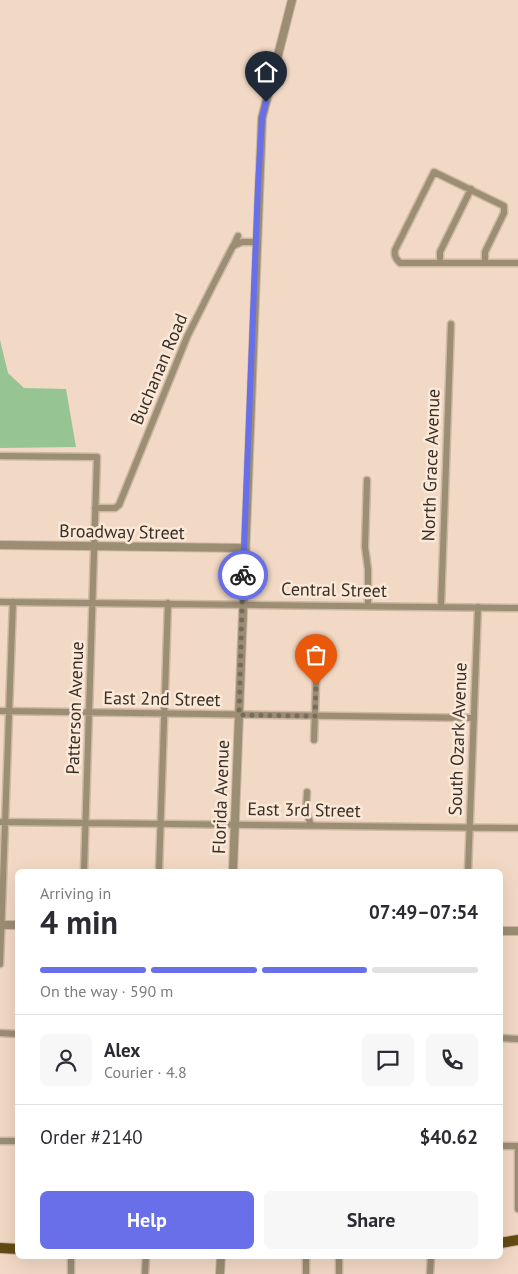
<!DOCTYPE html>
<meta charset="utf-8">
<style>
body{margin:0;font-family:"PT Sans",sans-serif;background:#f7f7f7;color:#2b2b33;height:100vh;display:flex;flex-direction:column;font-size:19px;white-space:nowrap}
*{box-sizing:border-box;margin:0}
p{font-size:16px;color:#7c7c81}
.icon{flex:none;width:28px;height:28px;fill:none;stroke:currentColor;stroke-width:2;stroke-linecap:round;stroke-linejoin:round}
.map{position:relative;flex:1;overflow:hidden}
.sheet{position:absolute;left:15px;top:869px;width:488px;height:390px;display:flex;flex-direction:column;background:#fff;border-radius:8px;box-shadow:0 5px 20px #0002}
.sheet>*{flex:none}
.pin{position:absolute;display:grid;place-items:center;width:42px;height:42px;color:#fff;margin:-51px -21px;border-radius:50% 50% 50% 0;rotate:-45deg;box-shadow:0 0 5px #0007}
.pin .icon{rotate:45deg}
.courier{position:absolute;display:grid;place-items:center;width:50px;height:50px;margin:-25px;border:4px solid #686fe8;border-radius:50%;background:#fff;color:#222;box-shadow:0 1px 6px #0007}
.summary em{font-style:normal;font-weight:600}
.summary div{display:flex;flex-direction:column-reverse}
.summary{display:flex;align-items:center;justify-content:space-between;height:85px;padding:0 25px}
h1{font-size:32px;font-weight:600;line-height:38px}
.bar{display:grid;grid-template-columns:repeat(4,1fr);gap:8px 5px;align-content:center;height:60px;padding:0 25px}
.bar i{height:6px;border-radius:4px;background:#e1e1e2}
.bar .active{background:#686fe8}
.bar p{grid-column:span 4}
.line{display:flex;align-items:center;gap:12px;padding:0 25px;border-top:1px solid #e1e1e2}
.line div{flex:1}
.round{display:grid;place-items:center;flex:none;width:52px;height:52px;border-radius:8px;background:#f7f7f7}
.primary-button{display:flex;gap:10px;margin-top:auto;padding:10px 25px}
.primary-button a{flex:1;height:58px;border-radius:8px;background:#686fe8;color:#fff;font-size:20px;font-weight:600;line-height:58px;text-align:center}
.primary-button a+a{background:#f7f7f7;color:#2b2b33}
.map>svg:first-child{display:block}
</style>
<div class="map">
<svg width="518" height="1274" viewBox="0 0 518 1274">
<rect width="100%" height="100%" fill="#f2d9c5"/>
<!-- green -->
<path fill="#96c493" d="M0,340L8,373L24,388L66,389L76,447L0,448Z"/>
<g fill="none" stroke-linecap="round" stroke-linejoin="round">
<!-- minor casing -->
<g stroke="#cdb7a5" stroke-width="9">
<path id="minor" d="M233,247L238,236
M440,263V252L471,189
M485,263V252L504,213V206L434,172L395,250C394,256 396,259 400,263H518
M0,456L97,457L84,871
M367,480L365,547L368,569V606
M95,508H115L119,505L187,337L211,289L233,246L242,242H256
M0,602L518,608
M441,607L451,324
M0,711L474,718
M314,740L317,654
M307,792L306,811L311,825
M0,822L518,828
M159,871L168,603
M468,871L478,607
M0,964L13,602
M0,1033L18,1034
M500,1038L518,1039
M0,1141H18
M500,1146H518
M518,1209V1151
M71,1274V1256
M145,1274L146,1256
M306,1274V1256
M339,1274V1256
M430,1274L431,1256"/>
</g>
<!-- tertiary casing -->
<g stroke="#cdb7a5" stroke-width="10">
<path id="tertiary" d="M0,545L244,548
M233,871L262,118L292,0
M0,925H18
M500,931H518
M220,1274L221,1256"/>
</g>
<!-- primary casing -->
<g stroke="#cdb7a5" stroke-width="12">
<path id="primary" d="M500,1243L518,1240
M0,1248L18,1249"/>
</g>
<!-- minor -->
<use href="#minor" stroke="#9c8e73" stroke-width="6"/>
<!-- tertiary -->
<use href="#tertiary" stroke="#9c8e73" stroke-width="8"/>
<!-- primary -->
<use href="#primary" stroke="#644b14" stroke-width="10"/>
</g>
<g fill="none" stroke-linecap="round" stroke-linejoin="round">
<!-- done -->
<path stroke="#796a5e" stroke-width="5" stroke-dasharray="0 9" d="M243,575L239,715L315,716L316,685"/>
<!-- route -->
<path stroke="#686fe8" stroke-width="6" d="M243,575L258,186L262,118L266,102"/>
</g>
<g text-anchor="middle" stroke-width="5" stroke-linejoin="round" paint-order="stroke">
<!-- street labels -->
<g font-size="18" fill="#382f27" stroke="#fbe8d7">
<text transform="translate(159 369) rotate(-67)" y="6">Buchanan Road</text>
<text transform="translate(431 465) rotate(-88)" y="6">North Grace Avenue</text>
<text transform="translate(122 532) rotate(1)" y="6">Broadway Street</text>
<text transform="translate(334 590) rotate(1)" y="6">Central Street</text>
<text transform="translate(162 699) rotate(1)" y="6">East 2nd Street</text>
<text transform="translate(75 708) rotate(-88)" y="6">Patterson Avenue</text>
<text transform="translate(458 739) rotate(-88)" y="6">South Ozark Avenue</text>
<text transform="translate(221 797) rotate(-88)" y="6">Florida Avenue</text>
<text transform="translate(304 810) rotate(1)" y="6">East 3rd Street</text>
</g>
</g>
</svg>
<div class="pin" style="left:316px;top:685px;background:#ea580c"><svg class="icon" aria-label="bag" viewBox="0 0 24 24"><path d="M5 8h14l-1 12H6zM9 8a3 3 0 0 1 6 0"/></svg></div>
<div class="pin" style="left:266px;top:102px;background:#1f2937"><svg class="icon" aria-label="home" viewBox="0 0 24 24"><path d="M3 11l9-7 9 7M6 9v11h12V9"/></svg></div>
<div class="courier" style="left:243px;top:575px"><svg class="icon" aria-label="bike" viewBox="0 0 24 24"><circle cx="6" cy="16" r="4"/><circle cx="18" cy="16" r="4"/><path d="M6 16l4-8h5l3 8M10 8l3 8H6M13 5h3"/></svg></div>
<section class="sheet">
<div class="summary"><div><h1>4 min</h1><p>Arriving in</p></div><em>07:49–07:54</em></div>
<div class="bar"><i class="active"></i><i class="active"></i><i class="active"></i><i></i><p>On the way · 590 m</p></div>
<div class="line" style="height:90px"><a class="round"><svg class="icon" aria-label="person" viewBox="0 0 24 24"><circle cx="12" cy="8" r="4"/><path d="M4 21q1-7 8-7t8 7"/></svg></a><div><b>Alex</b><p>Courier · 4.8</p></div><a class="round"><svg class="icon" aria-label="chat" viewBox="0 0 24 24"><path d="M4 5h16v11H9l-5 4z"/></svg></a><a class="round"><svg class="icon" aria-label="phone" viewBox="0 0 24 24"><path d="M5 4h4l2 5-3 2q2 4 5 5l2-3 5 2v4C11 20 4 13 5 4z"/></svg></a></div>
<div class="line" style="height:65px"><div>Order #2140</div><b>$40.62</b></div>
<div class="primary-button"><a>Help</a><a>Share</a></div>
</section>
</div>
